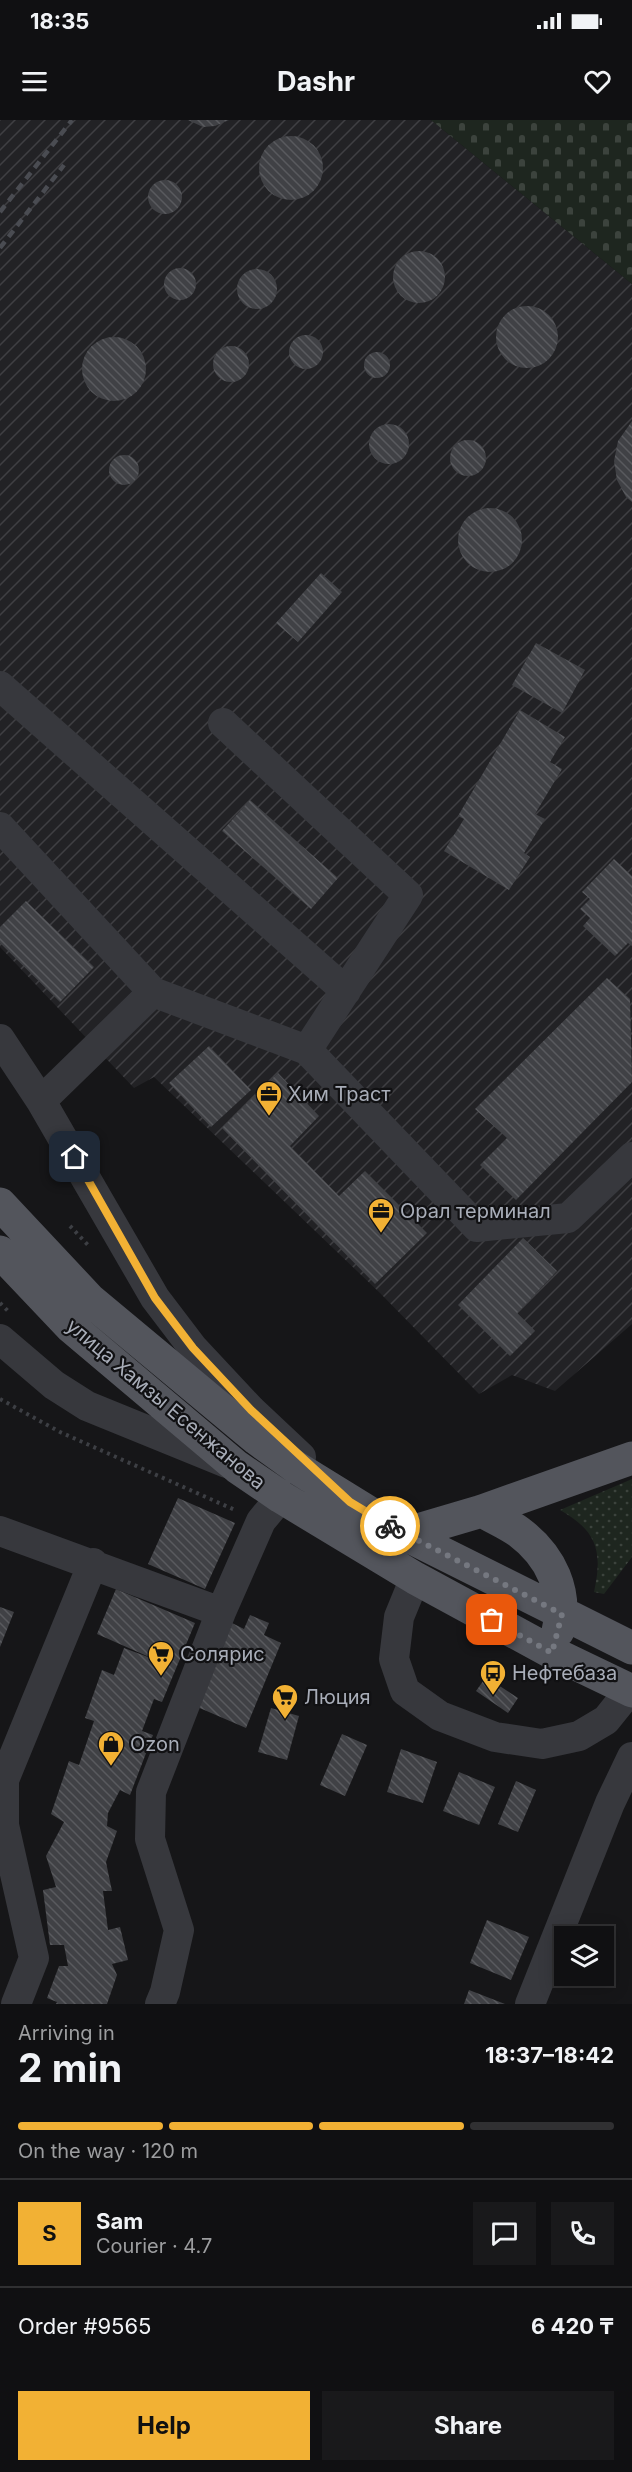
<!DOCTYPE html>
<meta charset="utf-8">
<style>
body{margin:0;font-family:Inter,sans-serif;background:#19191b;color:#f1f3f6;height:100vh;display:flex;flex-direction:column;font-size:22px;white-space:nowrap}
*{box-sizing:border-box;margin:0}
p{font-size:20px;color:#9c9d9f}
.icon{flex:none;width:33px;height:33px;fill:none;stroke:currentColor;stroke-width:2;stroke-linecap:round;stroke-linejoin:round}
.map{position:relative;height:1884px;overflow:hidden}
.side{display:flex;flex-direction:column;background:#101012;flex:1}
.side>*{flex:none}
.controls{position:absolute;left:554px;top:1806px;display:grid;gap:12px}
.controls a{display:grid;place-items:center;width:60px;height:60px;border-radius:0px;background:#101012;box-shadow:0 3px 15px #0003,0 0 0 2px #303032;font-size:30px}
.pin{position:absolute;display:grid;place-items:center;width:51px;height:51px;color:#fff;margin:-26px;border-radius:12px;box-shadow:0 3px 9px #0006}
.courier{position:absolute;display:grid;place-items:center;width:60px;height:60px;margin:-30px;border:4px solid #f2b134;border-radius:50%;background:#fff;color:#222;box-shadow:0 2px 8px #0007}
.overview em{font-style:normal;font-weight:700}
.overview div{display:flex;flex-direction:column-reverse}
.overview{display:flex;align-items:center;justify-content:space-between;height:102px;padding:0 18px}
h1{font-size:39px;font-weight:700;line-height:45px}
.bar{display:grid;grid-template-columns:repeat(4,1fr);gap:9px 6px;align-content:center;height:72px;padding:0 18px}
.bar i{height:8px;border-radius:4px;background:#303032}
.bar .active{background:#f2b134}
.bar p{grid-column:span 4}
.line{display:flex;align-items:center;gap:15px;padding:0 18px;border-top:2px solid #303032}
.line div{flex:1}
.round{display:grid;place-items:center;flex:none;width:63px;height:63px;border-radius:0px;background:#19191b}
.action{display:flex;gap:12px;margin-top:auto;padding:12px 18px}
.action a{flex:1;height:69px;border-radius:0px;background:#f2b134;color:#111;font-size:24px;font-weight:700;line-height:69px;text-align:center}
.action a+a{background:#19191b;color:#f1f3f6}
.status{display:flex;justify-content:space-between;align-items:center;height:42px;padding:0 30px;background:#101012;direction:ltr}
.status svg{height:16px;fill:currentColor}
header{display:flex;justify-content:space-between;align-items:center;height:78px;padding:0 18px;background:#101012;font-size:27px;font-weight:700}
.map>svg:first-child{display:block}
</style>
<div class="status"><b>18:35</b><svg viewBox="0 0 49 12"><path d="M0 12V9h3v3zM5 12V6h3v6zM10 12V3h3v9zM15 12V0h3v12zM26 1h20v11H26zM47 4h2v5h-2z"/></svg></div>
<header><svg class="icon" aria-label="menu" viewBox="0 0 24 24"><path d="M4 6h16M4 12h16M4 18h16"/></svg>Dashr<svg class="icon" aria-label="heart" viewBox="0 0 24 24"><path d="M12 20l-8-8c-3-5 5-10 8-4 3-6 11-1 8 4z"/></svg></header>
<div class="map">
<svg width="632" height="1884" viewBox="0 0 632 1884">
<defs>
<pattern id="industrial-furrows" width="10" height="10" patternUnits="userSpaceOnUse" patternTransform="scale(1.5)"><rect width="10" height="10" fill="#222225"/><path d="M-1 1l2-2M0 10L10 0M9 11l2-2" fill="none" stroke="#3f3f43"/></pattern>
<pattern id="grass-dots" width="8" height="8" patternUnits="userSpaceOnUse" patternTransform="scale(1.5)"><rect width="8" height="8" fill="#1e261f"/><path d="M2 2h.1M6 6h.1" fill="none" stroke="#3c433d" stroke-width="1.8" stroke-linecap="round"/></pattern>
<pattern id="cemetery-stones" width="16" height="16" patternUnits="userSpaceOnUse" patternTransform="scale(1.5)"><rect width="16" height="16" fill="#1e261f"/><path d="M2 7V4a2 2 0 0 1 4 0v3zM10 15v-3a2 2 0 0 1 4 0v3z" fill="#3c433d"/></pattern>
<pattern id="building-back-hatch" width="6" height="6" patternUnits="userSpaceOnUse" patternTransform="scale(1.5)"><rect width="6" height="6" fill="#404145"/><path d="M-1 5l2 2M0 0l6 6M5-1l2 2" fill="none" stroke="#595a5e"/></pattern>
</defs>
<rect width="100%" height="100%" fill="#161618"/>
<!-- industrial -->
<path fill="url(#industrial-furrows)" d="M0,0H431L632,164V1204L555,1271L512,1255L479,1274L380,1173L154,957L134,968L0,827Z"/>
<!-- grass -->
<path fill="url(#grass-dots)" d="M632,1359V1437L604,1474L594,1472C603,1431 597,1411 560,1390Z"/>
<!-- cemetery -->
<path fill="url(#cemetery-stones)" d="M431,0H632V164Z"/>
<!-- building -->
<path fill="url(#building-back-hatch)" d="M188,0H229L215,6L203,7Z
M259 48a32 32 0 1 1 64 0a32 32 0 1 1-64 0Z
M148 77a17 17 0 1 1 34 0a17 17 0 1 1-34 0Z
M393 157a26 26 0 1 1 52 0a26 26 0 1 1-52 0Z
M164 164a16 16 0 1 1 32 0a16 16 0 1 1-32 0Z
M237 169a20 20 0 1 1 40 0a20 20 0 1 1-40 0Z
M496 217a31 31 0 1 1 62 0a31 31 0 1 1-62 0Z
M289 232a17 17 0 1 1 34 0a17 17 0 1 1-34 0Z
M82 249a32 32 0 1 1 64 0a32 32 0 1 1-64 0Z
M213 244a18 18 0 1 1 36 0a18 18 0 1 1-36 0Z
M364 245a13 13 0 1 1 26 0a13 13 0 1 1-26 0Z
M632,301V382L626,377L617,360L614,341L618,321Z
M369 324a20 20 0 1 1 40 0a20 20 0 1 1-40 0Z
M450 338a18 18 0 1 1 36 0a18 18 0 1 1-36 0Z
M109 350a15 15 0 1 1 30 0a15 15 0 1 1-30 0Z
M458 420a32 32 0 1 1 64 0a32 32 0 1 1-64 0Z
M321,453L342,472L298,522L276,503Z
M536,523L585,550L562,593L512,565Z
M520,590L565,617L550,642L562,649L535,694L545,699L524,733L530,737L509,770L444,731L464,699L458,696Z
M250,680L338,758L311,789L222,711Z
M614,739L632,756V826L628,823L615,836L583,806L590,798L580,789L590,779L582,772Z
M26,781L94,847L60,882L0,823V807Z
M607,858L630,879L632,962L516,1080L480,1045L507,1018L475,989Z
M209,926L251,970L211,1007L169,963Z
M278,953L319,996L290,1026L339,1076L365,1051L427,1113L375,1164L222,1008Z
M523,1118L557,1151L517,1193L535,1211L510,1236L458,1185Z
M178,1378L235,1403L205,1469L148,1444Z
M116,1469L195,1503L162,1582L154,1579L142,1611L153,1615L130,1675L120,1670L108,1693L107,1706L117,1711L106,1742L112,1771H103L108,1810L120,1807L128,1840L112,1844L117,1855L107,1884H56L57,1882L47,1878L59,1846H68L64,1825H50L43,1770L56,1767L46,1736L64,1702L51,1694L69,1641L79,1645L94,1601L85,1598L102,1550L114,1555L124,1528L156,1540L97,1514Z
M0,1487L14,1492L0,1527Z
M250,1495L269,1503L264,1515L281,1523L246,1608L195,1586L230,1502L244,1509Z
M486,1557L518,1578L508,1593L476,1571Z
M271,1588L299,1596L287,1640L258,1632Z
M342,1614L367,1625L345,1676L320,1665Z
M401,1629L437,1642L423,1683L387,1672Z
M459,1652L495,1667L479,1705L443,1691Z
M516,1661L536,1670L518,1712L498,1704Z
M487,1800L529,1817L511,1860L470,1843Z
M469,1870L505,1884H464Z"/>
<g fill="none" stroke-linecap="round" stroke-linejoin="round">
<!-- path -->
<path stroke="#3d3f44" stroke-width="4" stroke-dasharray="3 4.5" stroke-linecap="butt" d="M70,1106L88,1125
M0,1183L8,1191
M0,1279L60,1312L235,1390"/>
<!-- minor -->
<path stroke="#37383d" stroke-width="30" d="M0,566L346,871
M223,603L408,775L307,930
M0,707L153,872
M0,919L41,981L155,1178L193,1228L251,1290L301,1337
M41,981L153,872L307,930L477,1107L568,1098L632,1037
M0,1219L54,1265L87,1286L227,1343
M0,1411L221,1492
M415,1458L399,1497L394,1539L405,1571L440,1596L495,1617L542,1624L579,1616L606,1600L630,1570
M16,1884L34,1838L4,1705V1660L93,1443
M160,1884L165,1872L179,1810L150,1719L151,1672L221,1492L261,1401L281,1377
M530,1884L610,1683L632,1637"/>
<!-- major -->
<path stroke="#53555c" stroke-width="33" d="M0,1084L90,1180L257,1319L297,1348L404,1414L632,1528
M0,1132L71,1207L237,1347L281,1377L415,1458L553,1533L632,1571
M482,1391C494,1398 508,1404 519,1412C551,1436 568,1472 558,1511
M404,1414L482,1391L632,1338"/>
<!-- rail -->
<path stroke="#4a4c52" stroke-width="4.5" stroke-dasharray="8 6" stroke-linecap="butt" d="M0,92L72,0
M0,128L64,45"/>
</g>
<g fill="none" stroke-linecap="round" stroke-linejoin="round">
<!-- done -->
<path stroke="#757880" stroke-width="6" stroke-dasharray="0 10.8" d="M390,1406L562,1494L552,1533L492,1500"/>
<!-- route -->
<path stroke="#f2b134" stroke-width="8" d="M75,1037L155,1178L193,1228L251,1290L350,1382L390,1406"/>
</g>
<!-- icons -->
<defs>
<g id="office-pin" transform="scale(1.35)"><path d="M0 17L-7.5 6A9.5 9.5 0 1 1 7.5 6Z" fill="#f2b134" stroke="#111113"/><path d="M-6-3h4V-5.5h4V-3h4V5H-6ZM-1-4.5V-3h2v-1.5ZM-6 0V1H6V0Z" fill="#111"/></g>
<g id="supermarket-pin" transform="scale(1.35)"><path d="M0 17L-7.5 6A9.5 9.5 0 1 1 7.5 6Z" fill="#f2b134" stroke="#111113"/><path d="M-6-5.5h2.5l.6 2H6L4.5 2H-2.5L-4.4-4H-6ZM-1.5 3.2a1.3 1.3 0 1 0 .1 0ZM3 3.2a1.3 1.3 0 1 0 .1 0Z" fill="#111"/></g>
<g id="bus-pin" transform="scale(1.35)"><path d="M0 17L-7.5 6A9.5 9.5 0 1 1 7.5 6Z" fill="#f2b134" stroke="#111113"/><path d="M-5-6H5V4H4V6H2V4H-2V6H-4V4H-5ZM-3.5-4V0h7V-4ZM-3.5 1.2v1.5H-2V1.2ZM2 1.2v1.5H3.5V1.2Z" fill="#111"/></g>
<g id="shop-pin" transform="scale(1.35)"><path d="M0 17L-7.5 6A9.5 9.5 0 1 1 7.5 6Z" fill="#f2b134" stroke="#111113"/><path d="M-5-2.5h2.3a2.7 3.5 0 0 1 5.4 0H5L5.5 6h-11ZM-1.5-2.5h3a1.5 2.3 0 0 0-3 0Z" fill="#111"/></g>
</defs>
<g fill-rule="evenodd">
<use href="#office-pin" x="269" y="974"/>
<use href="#office-pin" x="381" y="1091"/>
<use href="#supermarket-pin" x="161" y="1534"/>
<use href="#bus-pin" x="493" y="1553"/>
<use href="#supermarket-pin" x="285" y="1577"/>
<use href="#shop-pin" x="111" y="1624"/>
</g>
<g text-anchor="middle" stroke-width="4.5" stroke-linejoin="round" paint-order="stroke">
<!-- poi labels -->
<g font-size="20" fill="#a8adb8" stroke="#111113" text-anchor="start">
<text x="288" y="981">Хим Траст</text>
<text x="400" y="1098">Орал терминал</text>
<text x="180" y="1541">Солярис</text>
<text x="512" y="1560">Нефтебаза</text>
<text x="304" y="1584">Люция</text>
<text x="130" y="1631">Ozon</text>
</g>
<!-- street labels -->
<g font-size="20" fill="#a8adb8" stroke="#111113">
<text transform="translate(166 1284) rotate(40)" y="7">улица Хамзы Есенжанова</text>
</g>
</g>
</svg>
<div class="controls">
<a><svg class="icon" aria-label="layers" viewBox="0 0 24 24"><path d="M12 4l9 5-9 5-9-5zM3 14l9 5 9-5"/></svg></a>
</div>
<div class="pin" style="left:492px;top:1500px;background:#ea580c"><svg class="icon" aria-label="bag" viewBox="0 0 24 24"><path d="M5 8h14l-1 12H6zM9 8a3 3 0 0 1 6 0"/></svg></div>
<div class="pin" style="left:75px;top:1037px;background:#1f2937"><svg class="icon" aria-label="home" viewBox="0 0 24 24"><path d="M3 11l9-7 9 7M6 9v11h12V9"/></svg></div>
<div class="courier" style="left:390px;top:1406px"><svg class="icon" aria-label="bike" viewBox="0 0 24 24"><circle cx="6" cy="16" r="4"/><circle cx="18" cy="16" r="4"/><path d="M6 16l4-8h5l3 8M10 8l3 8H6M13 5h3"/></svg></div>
</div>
<section class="side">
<div class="overview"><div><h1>2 min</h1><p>Arriving in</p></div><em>18:37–18:42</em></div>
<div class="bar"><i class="active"></i><i class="active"></i><i class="active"></i><i></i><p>On the way · 120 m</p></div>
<div class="line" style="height:108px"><b class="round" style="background:#f2b134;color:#111">S</b><div><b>Sam</b><p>Courier · 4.7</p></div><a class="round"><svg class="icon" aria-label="chat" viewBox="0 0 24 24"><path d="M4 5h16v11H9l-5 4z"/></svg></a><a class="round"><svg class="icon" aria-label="phone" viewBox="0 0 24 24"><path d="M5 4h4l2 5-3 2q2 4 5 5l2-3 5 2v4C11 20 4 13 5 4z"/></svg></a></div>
<div class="line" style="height:78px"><div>Order #9565</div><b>6 420 ₸</b></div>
<div class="action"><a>Help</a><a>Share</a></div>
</section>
